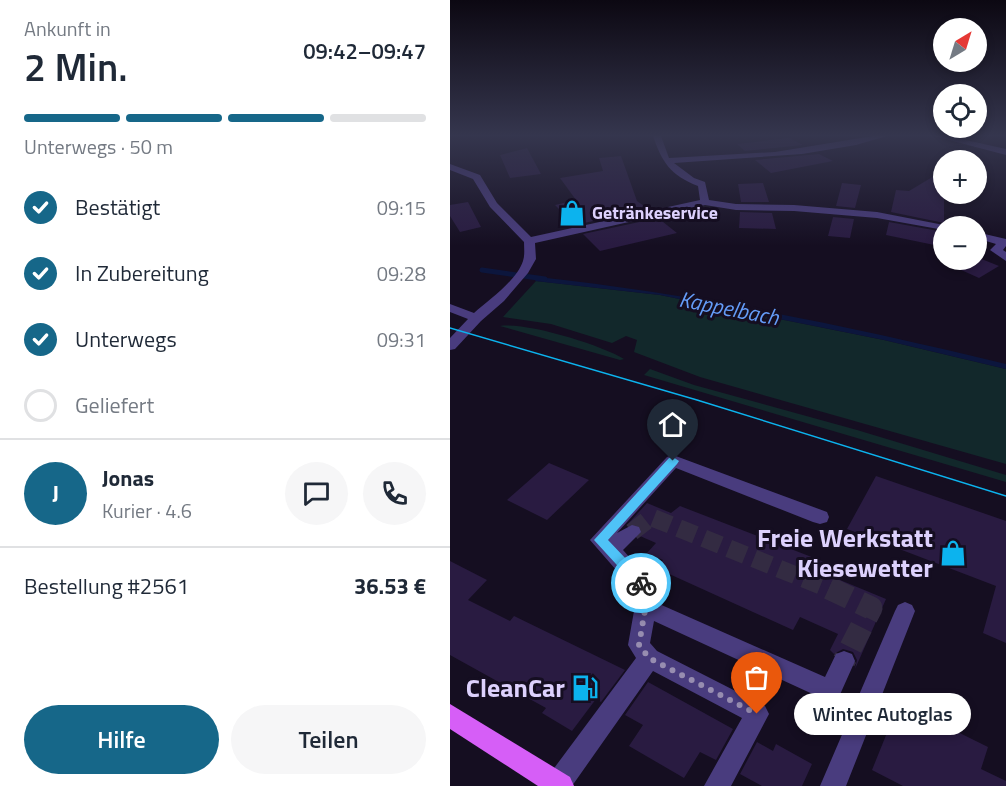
<!DOCTYPE html>
<html lang="de">
<meta charset="utf-8">
<style>
body{margin:0;font-family:"Titillium Web",sans-serif;background:#f6f6f7;color:#1f2937;height:100vh;display:flex;flex-direction:column;font-size:22px;white-space:nowrap}
*{box-sizing:border-box;margin:0}
p{font-size:20px;color:#747a83}
.icon{flex:none;width:33px;height:33px;fill:none;stroke:currentColor;stroke-width:2;stroke-linecap:round;stroke-linejoin:round}
.map{position:relative;flex:1;overflow:hidden}
.details{display:flex;flex-direction:column;background:#fff;width:450px}
.details>*{flex:none}
.needle{width:39px;rotate:38deg}
.controls{position:absolute;left:483px;top:18px;display:grid;gap:12px}
.controls a{display:grid;place-items:center;width:54px;height:54px;border-radius:50%;background:#fff;box-shadow:0 3px 9px #0003;font-size:30px}
.pin{position:absolute;display:grid;place-items:center;width:51px;height:51px;color:#fff;margin:-62px -26px;border-radius:50% 50% 50% 0;rotate:-45deg;box-shadow:0 0 6px #0007}
.pin .icon{rotate:45deg}
.courier{position:absolute;display:grid;place-items:center;width:60px;height:60px;margin:-30px;border:4px solid #4fc3f7;border-radius:50%;background:#fff;color:#222;box-shadow:0 2px 8px #0007}
.bubble{position:absolute;height:42px;border-radius:21px;background:#fff;box-shadow:0 3px 9px #0003;font-size:20px;font-weight:600;line-height:42px;text-align:center}
.summary em{font-style:normal;font-weight:600}
.summary div{display:flex;flex-direction:column-reverse}
.summary{display:flex;align-items:center;justify-content:space-between;height:102px;padding:0 24px}
h1{font-size:39px;font-weight:600;line-height:45px}
.bar{display:grid;grid-template-columns:repeat(4,1fr);gap:9px 6px;align-content:center;height:72px;padding:0 24px}
.bar i{height:8px;border-radius:4px;background:#e0e1e3}
.bar .on{background:#166789}
.bar p{grid-column:span 4}
.line{display:flex;align-items:center;gap:15px;padding:0 24px;border-top:2px solid #e0e1e3}
.line div{flex:1}
.round{display:grid;place-items:center;flex:none;width:63px;height:63px;border-radius:32px;background:#f6f6f7}
ol{padding:0 24px;list-style:none}
li{display:flex;align-items:center;gap:18px;height:66px}
li p{margin-inline-start:auto}
li .icon{padding:6px;border-radius:50%;background:#166789;color:#fff;stroke-width:4}
li:last-child{color:#747a83}
li i{width:33px;height:33px;border:3px solid #e0e1e3;border-radius:50%}
.action{display:flex;gap:12px;margin-top:auto;padding:12px 24px}
.action a{flex:1;height:69px;border-radius:36px;background:#166789;color:#fff;font-size:24px;font-weight:600;line-height:69px;text-align:center}
.action a+a{background:#f6f6f7;color:#1f2937}
main{display:flex;flex:1;min-height:0}
.map>svg:first-child{display:block}
</style>
<main>
<section class="details">
<div class="summary"><div><h1>2 Min.</h1><p>Ankunft in</p></div><em>09:42–09:47</em></div>
<div class="bar"><i class="on"></i><i class="on"></i><i class="on"></i><i></i><p>Unterwegs · 50 m</p></div>
<ol>
<li><svg class="icon" aria-label="check" viewBox="0 0 24 24"><path d="M5 12l5 5 9-10"/></svg>Bestätigt<p>09:15</p></li>
<li><svg class="icon" aria-label="check" viewBox="0 0 24 24"><path d="M5 12l5 5 9-10"/></svg>In Zubereitung<p>09:28</p></li>
<li><svg class="icon" aria-label="check" viewBox="0 0 24 24"><path d="M5 12l5 5 9-10"/></svg>Unterwegs<p>09:31</p></li>
<li><i></i>Geliefert</li>
</ol>
<div class="line" style="height:108px"><b class="round" style="background:#166789;color:#fff">J</b><div><b>Jonas</b><p>Kurier · 4.6</p></div><a class="round"><svg class="icon" aria-label="chat" viewBox="0 0 24 24"><path d="M4 5h16v11H9l-5 4z"/></svg></a><a class="round"><svg class="icon" aria-label="phone" viewBox="0 0 24 24"><path d="M5 4h4l2 5-3 2q2 4 5 5l2-3 5 2v4C11 20 4 13 5 4z"/></svg></a></div>
<div class="line" style="height:78px"><div>Bestellung #2561</div><b>36.53 €</b></div>
<div class="action"><a>Hilfe</a><a>Teilen</a></div>
</section>
<div class="map">
<svg width="556" height="786" viewBox="0 0 556 786">
<rect width="100%" height="100%" fill="#150e21"/>
<!-- green -->
<path fill="#12282b" d="M86,281L210,295L434,340L556,369V464L250,377L184,352L187,340L176,336L162,343L101,324L53,317Z
M50,326C77,322 151,345 174,359L170,360Z
M200,369L244,385L407,430L556,475V482L194,375Z"/>
<!-- water -->
<path fill="#0c163d" d="M88,277C246,294 402,327 556,364V369L434,340L210,295L85,281Z"/>
<g fill="none" stroke-linecap="round" stroke-linejoin="round">
<!-- stream -->
<path stroke="#0c163d" stroke-width="5" d="M32,270L95,279"/>
</g>
<!-- building -->
<path fill="#291b41" d="M339,138L353,145L295,151L287,144Z
M77,148L91,174L60,178L50,155Z
M369,154L383,161L321,173L305,160Z
M171,156L187,201L198,209L125,225L105,205L126,200L110,178L153,171L149,158Z
M494,170V223L441,212L446,190L459,191Z
M313,183L319,202H291L288,184Z
M392,183L411,185L405,208L386,206Z
M18,202L31,227L10,232L0,216V205Z
M290,212L322,213L326,229L289,228Z
M383,217L404,219L400,238L378,236Z
M208,218L227,233L150,251L133,234Z
M439,222L494,232V247L436,235Z
M529,258L549,266L529,278L509,269Z
M99,463L139,480L97,520L57,500Z
M426,476L556,521V643L533,633L546,586L397,529Z
M197,503L221,513L230,506L395,570L390,580L436,599L405,669L407,660L403,652L393,649L384,654L380,650L388,634L350,617L343,630L206,568L213,560L197,553L206,543L190,536L193,531L190,525L183,523L177,525Z
M0,561L37,580L18,600L60,621L64,616L175,670L151,702L146,699L122,731L92,713L96,708L0,655Z
M198,682L283,729L266,760L250,752L234,778L179,746L193,725L175,715Z
M449,703L538,747L531,769L556,781V786H453L422,770Z
M307,742L323,751L326,744L362,764L352,786H312L290,774Z"/>
<g fill="none" stroke-linecap="round" stroke-linejoin="round">
<!-- minor-tunnel-far1 -->
<path stroke="#332b42" stroke-width="18" stroke-dasharray="18 9" stroke-linecap="butt" d="M182,532L201,517L382,590"/>
<!-- minor-tunnel -->
<path stroke="#332b42" stroke-width="23" stroke-dasharray="23 11" stroke-linecap="butt" d="M379,588L421,608L394,661"/>
<!-- minor -->
<path fill="#493c7e" fill-rule="evenodd" d="M203,136H211L219,158L325,152L423,136H437L406,145L352,154L224,163L244,178L255,182L259,200L286,204L344,205L427,212L499,226H494V230L427,218L344,211L286,210L255,205L85,243L86,259L78,273L54,301L31,321L5,349L0,350V338L18,319L0,312V304L24,313C39,300 67,280 73,261C75,255 74,248 74,242L40,207L23,179L0,170V164L30,175L47,203L81,237L250,200L248,186C220,175 212,162 203,136Z
M484,136H498L556,149V155Z
M526,232L556,239V246L553,250L556,252V261L540,250L546,244L526,238Z
M223,455L377,512L379,517L377,522L370,524L363,522L226,468L167,533L182,525L189,527L191,532L173,550L205,586L208,592L207,603L375,677L386,654L394,651L402,654L405,661L388,699L380,702L204,621L200,643L207,651L315,706L319,714L281,786H254L292,718L203,671L122,786H96L99,775L186,658L178,645L187,594L140,540L217,457Z
M455,602L462,605L465,611L396,786H370L445,611L448,605Z"/>
<!-- major -->
<path fill="#d65ef7" fill-rule="evenodd" d="M0,704L120,777L124,786H88L0,729Z"/>
<!-- tram -->
<path stroke="#0cb3ee" stroke-width="1.5" d="M0,328L247,400L556,496"/>
</g>
<!-- sky -->
<linearGradient id="sky" x2="0" y2="1"><stop stop-color="#0c0812"/><stop offset="0.55" stop-color="#35364e"/><stop offset="1" stop-color="#35364e" stop-opacity="0"/></linearGradient>
<rect width="556" height="246" fill="url(#sky)"/>
<!-- route -->
<path fill="#4fc3f7" d="M223,457L229,461L227,464L158,540L196,580L198,583L191,589L187,587L144,540L219,458Z"/>
<g fill="none" stroke-linecap="round" stroke-linejoin="round">
<!-- done -->
<path stroke="#978db0" stroke-width="6" stroke-dasharray="0 10.8" d="M191,583L198,592L189,645L199,658L307,714"/>
</g>
<!-- icons -->
<defs>
<g id="shop-bare" transform="scale(2.07)"><path d="M-5-2.5h2.3a2.7 3.5 0 0 1 5.4 0H5L5.5 6h-11ZM-1.5-2.5h3a1.5 2.3 0 0 0-3 0Z" fill="#0cb3ee" stroke="#150e21" stroke-width="2.5" paint-order="stroke"/></g>
<g id="fuel-bare" transform="scale(2.07)"><path d="M-5.5-6h7V0h2V4h1.3V-2.5L3-4.5l.8-.8L6-3V5H2.5V1h-1V6h-7ZM-4.2-4.7v3.2H.2V-4.7Z" fill="#0cb3ee" stroke="#150e21" stroke-width="2.5" paint-order="stroke"/></g>
</defs>
<g fill-rule="evenodd">
<use href="#shop-bare" x="122" y="213"/>
<use href="#shop-bare" x="503" y="553"/>
<use href="#fuel-bare" x="135" y="688"/>
</g>
<g text-anchor="middle" stroke-width="6" stroke-linejoin="round" paint-order="stroke">
<!-- far-poi labels -->
<g font-size="18" font-weight="bold" fill="#ddd1fd" stroke="#150e21" text-anchor="start">
<text x="142" y="219">Getränkeservice</text>
</g>
<!-- water labels -->
<g font-size="22" font-style="italic" fill="#649cf8" stroke="#150e21">
<text transform="translate(279 308) rotate(11)" y="8">Kappelbach</text>
</g>
<!-- near-poi labels -->
<g font-size="26" font-weight="bold" fill="#ddd1fd" stroke="#150e21" text-anchor="end">
<text x="483" y="547">Freie Werkstatt<tspan x="483" dy="30">Kiesewetter</tspan></text>
<text x="115" y="697">CleanCar</text>
</g>
</g>
</svg>
<div class="controls">
<a><svg class="needle" viewBox="-14 -14 28 28"><path d="M0-13l5 13h-10z" fill="#e53935"/><path d="M0 13l5-13h-10z" fill="#747a83"/></svg></a>
<a><svg class="icon" aria-label="locate" viewBox="0 0 24 24"><circle cx="12" cy="12" r="6"/><path d="M12 2v4M12 18v4M2 12h4M18 12h4"/></svg></a>
<a>+</a>
<a>−</a>
</div>
<div class="pin" style="left:307px;top:714px;background:#ea580c"><svg class="icon" aria-label="bag" viewBox="0 0 24 24"><path d="M5 8h14l-1 12H6zM9 8a3 3 0 0 1 6 0"/></svg></div>
<div class="pin" style="left:223px;top:461px;background:#1f2937"><svg class="icon" aria-label="home" viewBox="0 0 24 24"><path d="M3 11l9-7 9 7M6 9v11h12V9"/></svg></div>
<div class="courier" style="left:191px;top:583px"><svg class="icon" aria-label="bike" viewBox="0 0 24 24"><circle cx="6" cy="16" r="4"/><circle cx="18" cy="16" r="4"/><path d="M6 16l4-8h5l3 8M10 8l3 8H6M13 5h3"/></svg></div>
<div class="bubble" style="left:344px;top:693px;width:177px">Wintec Autoglas</div>
</div>
</main>
